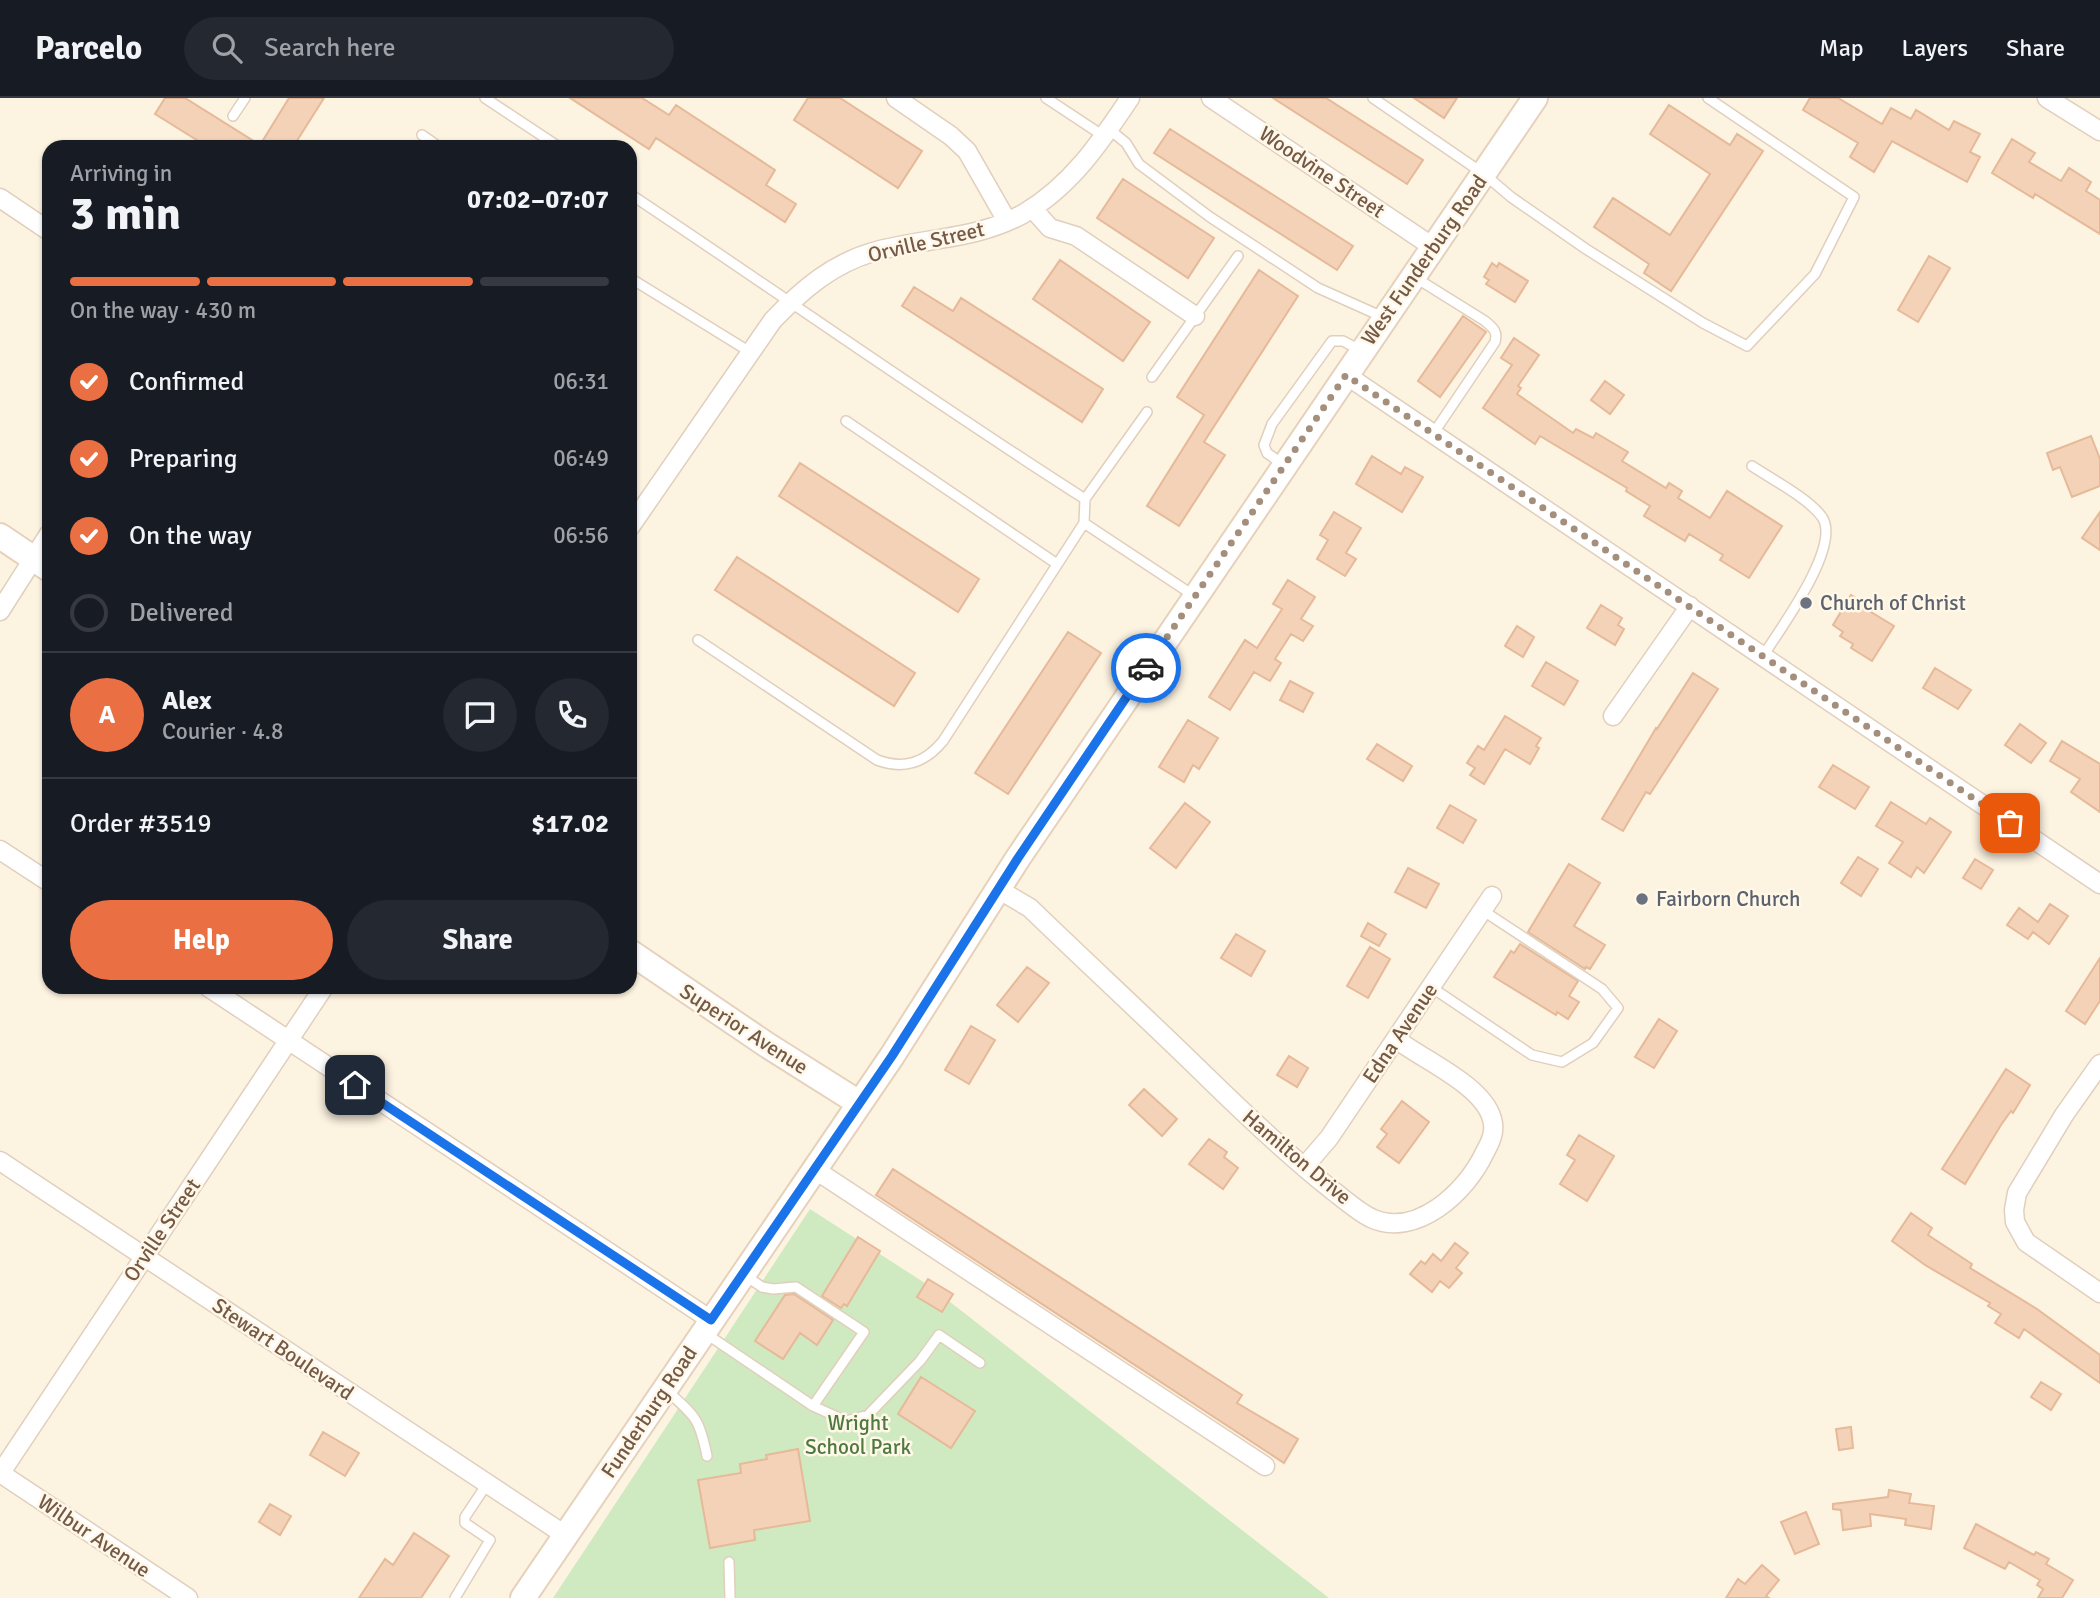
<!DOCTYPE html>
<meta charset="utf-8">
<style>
body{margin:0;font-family:Signika,sans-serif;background:#242831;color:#f1f3f6;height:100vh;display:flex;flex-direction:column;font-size:26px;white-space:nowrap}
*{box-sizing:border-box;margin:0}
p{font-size:23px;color:#9ea1a6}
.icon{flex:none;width:38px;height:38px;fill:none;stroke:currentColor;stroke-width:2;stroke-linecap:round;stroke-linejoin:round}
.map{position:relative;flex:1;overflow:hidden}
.sheet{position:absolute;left:42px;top:42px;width:595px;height:854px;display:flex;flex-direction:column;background:#171b24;border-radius:21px;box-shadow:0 2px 5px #0004}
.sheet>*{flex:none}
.pin{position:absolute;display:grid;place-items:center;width:60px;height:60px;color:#fff;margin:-30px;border-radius:14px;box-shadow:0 4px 10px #0006}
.courier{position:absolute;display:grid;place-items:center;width:70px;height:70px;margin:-35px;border:5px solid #1a73e8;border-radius:50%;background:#fff;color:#222;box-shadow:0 2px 9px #0007}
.headline em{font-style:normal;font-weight:700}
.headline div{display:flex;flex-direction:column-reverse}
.headline{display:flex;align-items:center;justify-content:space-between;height:119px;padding:0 28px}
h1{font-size:46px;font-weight:700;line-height:52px}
.bar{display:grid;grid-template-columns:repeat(4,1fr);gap:10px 7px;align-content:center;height:84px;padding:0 28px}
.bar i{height:9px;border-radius:5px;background:#363941}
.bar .active{background:#ea6f43}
.bar p{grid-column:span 4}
.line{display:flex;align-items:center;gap:18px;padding:0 28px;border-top:2px solid #363941}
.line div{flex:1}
.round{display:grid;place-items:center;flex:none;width:74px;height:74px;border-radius:37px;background:#242831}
ol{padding:0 28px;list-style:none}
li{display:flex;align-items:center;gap:21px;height:77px}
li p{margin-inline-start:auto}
li .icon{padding:7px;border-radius:50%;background:#ea6f43;color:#fff;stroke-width:4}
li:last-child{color:#9ea1a6}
li i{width:38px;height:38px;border:4px solid #363941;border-radius:50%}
.action{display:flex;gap:14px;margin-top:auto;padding:14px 28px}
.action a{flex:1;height:80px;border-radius:42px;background:#ea6f43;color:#fff;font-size:28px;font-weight:700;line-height:80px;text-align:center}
.action a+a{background:#242831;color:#f1f3f6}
header{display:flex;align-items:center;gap:42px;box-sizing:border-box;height:98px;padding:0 35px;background:#171b24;border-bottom:2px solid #363941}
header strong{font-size:33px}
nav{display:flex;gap:38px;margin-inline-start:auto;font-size:24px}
.search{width:490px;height:63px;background:#242831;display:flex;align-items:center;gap:18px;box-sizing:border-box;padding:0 24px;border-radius:38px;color:#9ea1a6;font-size:26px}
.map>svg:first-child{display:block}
</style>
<header>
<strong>Parcelo</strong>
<div class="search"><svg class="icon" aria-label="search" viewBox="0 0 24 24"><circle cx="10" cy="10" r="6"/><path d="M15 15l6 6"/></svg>Search here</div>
<nav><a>Map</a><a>Layers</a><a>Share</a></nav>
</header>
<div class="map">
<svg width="2100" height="1500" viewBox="0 0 2100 1500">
<rect width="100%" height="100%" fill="#fdf3e1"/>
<!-- green -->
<path fill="#cfeac0" d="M810,1111L931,1189L1329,1500H553Z"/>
<!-- building -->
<path fill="#f3d2b8" stroke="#e6b998" stroke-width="2" d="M165,0H185L260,47L289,0H324L293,49H208L155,16Z
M570,0H642L669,17L676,7L775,72L766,87L796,106L785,124L656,40L649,51Z
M808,0H840L922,53L898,90L794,22Z
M1273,0H1326L1423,62L1407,86Z
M1414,0H1457L1444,20Z
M1810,0H1838L1882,26L1891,10L1911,21L1916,12L1949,32L1954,23L1980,36L1970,54L1980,59L1967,84L1892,43L1874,74L1850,59L1858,45L1803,12Z
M1669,7L1730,47L1737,36L1763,53L1671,193L1644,175L1649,166L1594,129L1613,100L1670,137L1710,76L1650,36Z
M1170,31L1353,148L1337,172L1154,55Z
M2012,41L2035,55L2029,64L2061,83L2069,70L2091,84L2086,93L2100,102V136L2035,96L2033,100L1992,75Z
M1123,81L1214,140L1188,180L1097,120Z
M1929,158L1950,170L1918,224L1898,212Z
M1060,162L1150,224L1123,263L1033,201Z
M1492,165L1497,169L1499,165L1528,183L1515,204L1486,186L1489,182L1484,179Z
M1259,172L1298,198L1204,344L1225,357L1179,428L1147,408L1204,317L1177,299Z
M914,189L953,213L961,200L1103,291L1082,324L902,208Z
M1463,218L1486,234L1440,299L1418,283Z
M1514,240L1539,257L1518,288L1521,290L1517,296L1573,335L1576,331L1593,340L1596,335L1628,354L1622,363L1666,390L1669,385L1682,393L1678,400L1710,420L1727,393L1782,428L1749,480L1720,462L1723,457L1689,436L1685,443L1644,418L1650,408L1626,393L1627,390L1540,338L1535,346L1483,310L1512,267L1501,260Z
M1605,283L1624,297L1610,316L1591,302Z
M2091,338L2100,361V388L2072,399L2060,369L2053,372L2047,355Z
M1372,358L1401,376L1405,369L1423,379L1402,414L1356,386Z
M800,365L979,481L958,514L779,398Z
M1334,414L1361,430L1346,455L1356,461L1345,478L1317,461L1328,442L1320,437Z
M2100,414V452L2082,440Z
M737,459L915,575L894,608L715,492Z
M1288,482L1315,499L1301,521L1313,528L1303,543L1291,536L1275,561L1281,565L1270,583L1254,574L1230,612L1209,599L1245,542L1257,550L1282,511L1273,506Z
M1851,497L1873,511L1871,514L1894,528L1872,563L1851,550L1853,546L1840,538L1843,534L1833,527Z
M1601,507L1622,520L1618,527L1624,531L1615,547L1587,530Z
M1517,528L1534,539L1523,559L1505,548Z
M1068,534L1101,555L1008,696L975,675Z
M1546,564L1578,583L1564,607L1532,588Z
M1935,570L1971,592L1958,611L1923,590Z
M1693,575L1718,591L1650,696L1646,694L1623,733L1602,721L1656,630L1657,631Z
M1290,583L1313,595L1303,614L1280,602Z
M1505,618L1541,640L1536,648L1539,650L1530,666L1505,651L1484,686L1470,677L1475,670L1467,665L1478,648L1484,652Z
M1188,622L1218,640L1199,671L1193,667L1184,684L1159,669Z
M2020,626L2046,645L2031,665L2005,647Z
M2062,643L2100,666V714L2071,694L2080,681L2050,663Z
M1377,646L1412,668L1403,683L1367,661Z
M1833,667L1869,689L1855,711L1819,689Z
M1891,704L1926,726L1930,720L1951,734L1924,775L1917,769L1911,779L1889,765L1903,744L1876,728Z
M1185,705L1210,724L1176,770L1150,750Z
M1450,707L1476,722L1463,745L1437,730Z
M1858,759L1878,771L1861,798L1841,785Z
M1975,761L1993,772L1981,791L1963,780Z
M1569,766L1600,785L1574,828L1605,847L1590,871L1586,869L1585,871L1528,834Z
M1408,770L1439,786L1426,810L1395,794Z
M2050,806L2068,818L2049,846L2033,834L2028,841L2007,827L2019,810L2038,824Z
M1368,825L1386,836L1379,848L1361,838Z
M1236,836L1265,853L1251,878L1221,860Z
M1520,846L1578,883L1569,898L1579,904L1568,921L1557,914L1556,917L1494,879L1511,853L1514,855Z
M1370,849L1390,861L1368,900L1347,888Z
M2100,860V903L2085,926L2066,913Z
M1027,869L1049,885L1018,924L997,907Z
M1659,921L1677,933L1654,970L1635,959Z
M971,928L995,942L969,986L945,972Z
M1289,958L1308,970L1297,989L1277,977Z
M2006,971L2030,987L2013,1015L2011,1013L2001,1027L1965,1086L1942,1071Z
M1144,991L1177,1021L1162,1038L1129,1007Z
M1402,1003L1429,1024L1399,1065L1377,1049L1387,1036L1381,1031Z
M1579,1037L1614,1058L1587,1103L1560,1086L1575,1062L1567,1057Z
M1209,1041L1227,1054L1224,1059L1238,1070L1223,1091L1189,1066Z
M893,1071L1242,1297L1237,1305L1298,1341L1284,1365L876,1097Z
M1911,1115L1932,1130L1928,1137L1972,1166L1970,1170L2037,1211L2100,1257V1285L2024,1231L2019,1240L1995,1225L2001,1216L1988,1208L1990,1205L1925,1167L1892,1143Z
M858,1139L880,1153L847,1208L844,1206L841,1210L822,1198Z
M1455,1145L1468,1155L1456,1170L1462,1175L1449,1190L1440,1183L1432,1194L1410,1176L1421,1163L1425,1166L1433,1156L1441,1163Z
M928,1181L953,1196L942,1214L917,1199Z
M794,1196L833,1222L817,1247L800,1235L783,1261L755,1243L785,1197Z
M921,1279L975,1313L951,1350L898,1316Z
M2041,1284L2061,1296L2051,1312L2031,1299Z
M1851,1329L1853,1350L1839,1352L1836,1331Z
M323,1334L359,1355L345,1378L310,1357Z
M798,1351L810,1423L754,1432L755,1442L710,1450L698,1382L741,1375L740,1366L767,1361L766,1357Z
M1889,1392L1911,1396L1909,1405L1934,1408L1931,1431L1905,1427L1906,1421L1870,1416L1871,1428L1843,1432L1841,1412L1833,1411V1406L1888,1399Z
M270,1406L291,1418L280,1437L259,1424Z
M1806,1414L1819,1446L1795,1456L1781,1424Z
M1976,1426L2034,1457L2036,1454L2049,1461L2046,1466L2073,1482L2062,1500H2038L2043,1491L2037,1487L2040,1482L2009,1464L2005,1471L1964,1450Z
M414,1435L449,1458L421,1500H359L385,1461L393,1467Z
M1762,1467L1779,1482L1766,1498L1769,1500H1726L1738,1481L1745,1486Z"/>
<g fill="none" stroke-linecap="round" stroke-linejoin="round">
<!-- lane casing -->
<g stroke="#e1cfbd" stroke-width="12">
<path id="lane" d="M485,0L559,49
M1046,0L1105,39
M1373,0L1484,76L1511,99L1586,151L1703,225L1747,248L1815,176L1854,99L1708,0
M233,18L245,0
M1110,32L1126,45L1139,66L1210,119L1318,190L1383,219
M422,37L439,49
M630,96C782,197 931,303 1085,401
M630,180L750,254
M1416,180L1485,223C1493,230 1498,233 1495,244L1433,336
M1152,279L1238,158
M846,323L1057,466
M1284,367L1267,355L1264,347L1272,326L1332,243H1343L1360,252
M1752,368C1773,382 1808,400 1822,419C1842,448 1780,531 1763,558
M1084,425L1193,497
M698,542L877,662C904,672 925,665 943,643L1084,425L1085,401L1147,314
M1431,889L1532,957L1562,964L1593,945L1618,910L1602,891L1482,812
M746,1178L762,1189L773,1191L796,1189L864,1234L813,1308
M705,1235L813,1308L846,1323L868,1317L920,1263L939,1237L980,1265
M666,1292C695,1318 699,1319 707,1358
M729,1464L730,1500
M455,1500L490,1442L465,1425V1419L487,1386"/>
</g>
<!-- street casing -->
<g stroke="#e1cfbd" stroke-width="21">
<path id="street" d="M896,0L951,38L967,53L1007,123
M1211,0L1433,149
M2047,0L2100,33
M0,100L49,133
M1032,110L1050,130L1076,138L1195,218
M1346,277L2100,786
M630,429L773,222C803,191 832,166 873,154C925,139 973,143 1023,116C1071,88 1100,45 1130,0
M0,513L49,436
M1613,618L1690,508
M0,752L49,784
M998,791L1030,810C1090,868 1151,924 1210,982C1249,1020 1289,1058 1332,1092C1344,1101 1357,1113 1371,1120C1416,1141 1466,1094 1484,1056C1490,1045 1496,1034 1492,1021C1483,987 1423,962 1396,941
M208,889L711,1222
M2100,966L2064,1017L2017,1095L2014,1112L2015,1124L2026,1144L2100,1195
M0,1063L565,1437
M1304,1069L1329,1040L1492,798
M814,1071L1265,1368
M0,1375L188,1500
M0,1376L324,889"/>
</g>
<!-- secondary casing -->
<g stroke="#e6d1bb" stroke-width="28">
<path id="secondary" d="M0,438L49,471
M630,854L767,947L859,1005
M523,1500L892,958L1018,760L1535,0"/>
</g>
<!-- lane -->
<use href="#lane" stroke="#fff" stroke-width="9"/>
<!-- street -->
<use href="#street" stroke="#fff" stroke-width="18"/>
<!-- secondary -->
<use href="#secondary" stroke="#fff" stroke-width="24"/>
</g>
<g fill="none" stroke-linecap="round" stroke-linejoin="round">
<!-- done -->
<path stroke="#a48f7d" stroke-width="7" stroke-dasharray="0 12.6" d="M1146,570L1346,277L2010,725"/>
<!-- route -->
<path stroke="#1a73e8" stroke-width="9" d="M355,987L711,1222L892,958L1018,760L1146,570"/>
</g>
<!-- markers -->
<g fill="#6b7280" stroke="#fff7e8" stroke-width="2.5">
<circle cx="1806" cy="505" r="7"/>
<circle cx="1642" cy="801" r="7"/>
</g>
<g text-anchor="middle" stroke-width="5" stroke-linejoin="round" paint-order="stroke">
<!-- street labels -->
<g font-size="21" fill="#745947" stroke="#fff7e8">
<text transform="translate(1322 74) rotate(34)" y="7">Woodvine Street</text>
<text transform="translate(926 144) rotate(-13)" y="7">Orville Street</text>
<text transform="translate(1424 162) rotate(-55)" y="7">West Funderburg Road</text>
<text transform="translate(744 931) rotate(33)" y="7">Superior Avenue</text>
<text transform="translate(1400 935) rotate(-56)" y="7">Edna Avenue</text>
<text transform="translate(1297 1059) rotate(40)" y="7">Hamilton Drive</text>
<text transform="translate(162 1132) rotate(-56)" y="7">Orville Street</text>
<text transform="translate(283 1251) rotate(34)" y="7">Stewart Boulevard</text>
<text transform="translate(649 1314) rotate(-56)" y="7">Funderburg Road</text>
<text transform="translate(94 1438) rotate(34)" y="7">Wilbur Avenue</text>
</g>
<!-- worship labels -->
<g font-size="21" fill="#5b616d" stroke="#fff7e8" text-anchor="start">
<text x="1820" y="512">Church of Christ</text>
<text x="1656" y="808">Fairborn Church</text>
</g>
<!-- park labels -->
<g font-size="21" fill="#4e7a3f" stroke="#fff7e8">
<text x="858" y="1332">Wright<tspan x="858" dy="24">School Park</tspan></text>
</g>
</g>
</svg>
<div class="pin" style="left:2010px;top:725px;background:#ea580c"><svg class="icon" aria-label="bag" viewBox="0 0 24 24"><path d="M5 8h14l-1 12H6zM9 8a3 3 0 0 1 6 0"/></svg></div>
<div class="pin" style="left:355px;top:987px;background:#1f2937"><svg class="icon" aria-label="home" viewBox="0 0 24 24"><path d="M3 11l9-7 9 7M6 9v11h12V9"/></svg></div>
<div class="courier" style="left:1146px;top:570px"><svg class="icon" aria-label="car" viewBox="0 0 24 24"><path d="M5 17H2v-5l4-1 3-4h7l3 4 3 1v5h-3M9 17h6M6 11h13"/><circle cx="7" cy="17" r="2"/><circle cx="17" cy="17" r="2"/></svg></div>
<section class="sheet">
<div class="headline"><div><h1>3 min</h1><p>Arriving in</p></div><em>07:02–07:07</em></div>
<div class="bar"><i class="active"></i><i class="active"></i><i class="active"></i><i></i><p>On the way · 430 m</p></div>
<ol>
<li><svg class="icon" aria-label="check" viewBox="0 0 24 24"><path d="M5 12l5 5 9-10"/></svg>Confirmed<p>06:31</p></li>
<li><svg class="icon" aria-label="check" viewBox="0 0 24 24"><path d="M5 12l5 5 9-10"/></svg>Preparing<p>06:49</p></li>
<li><svg class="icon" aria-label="check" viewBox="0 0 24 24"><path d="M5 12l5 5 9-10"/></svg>On the way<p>06:56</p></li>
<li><i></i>Delivered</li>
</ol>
<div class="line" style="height:126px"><b class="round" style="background:#ea6f43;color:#fff">A</b><div><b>Alex</b><p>Courier · 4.8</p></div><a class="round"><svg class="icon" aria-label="chat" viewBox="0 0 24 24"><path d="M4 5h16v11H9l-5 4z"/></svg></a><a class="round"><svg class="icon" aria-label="phone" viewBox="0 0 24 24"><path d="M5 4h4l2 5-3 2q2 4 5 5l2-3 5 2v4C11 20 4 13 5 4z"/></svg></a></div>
<div class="line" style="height:91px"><div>Order #3519</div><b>$17.02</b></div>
<div class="action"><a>Help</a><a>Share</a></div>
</section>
</div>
